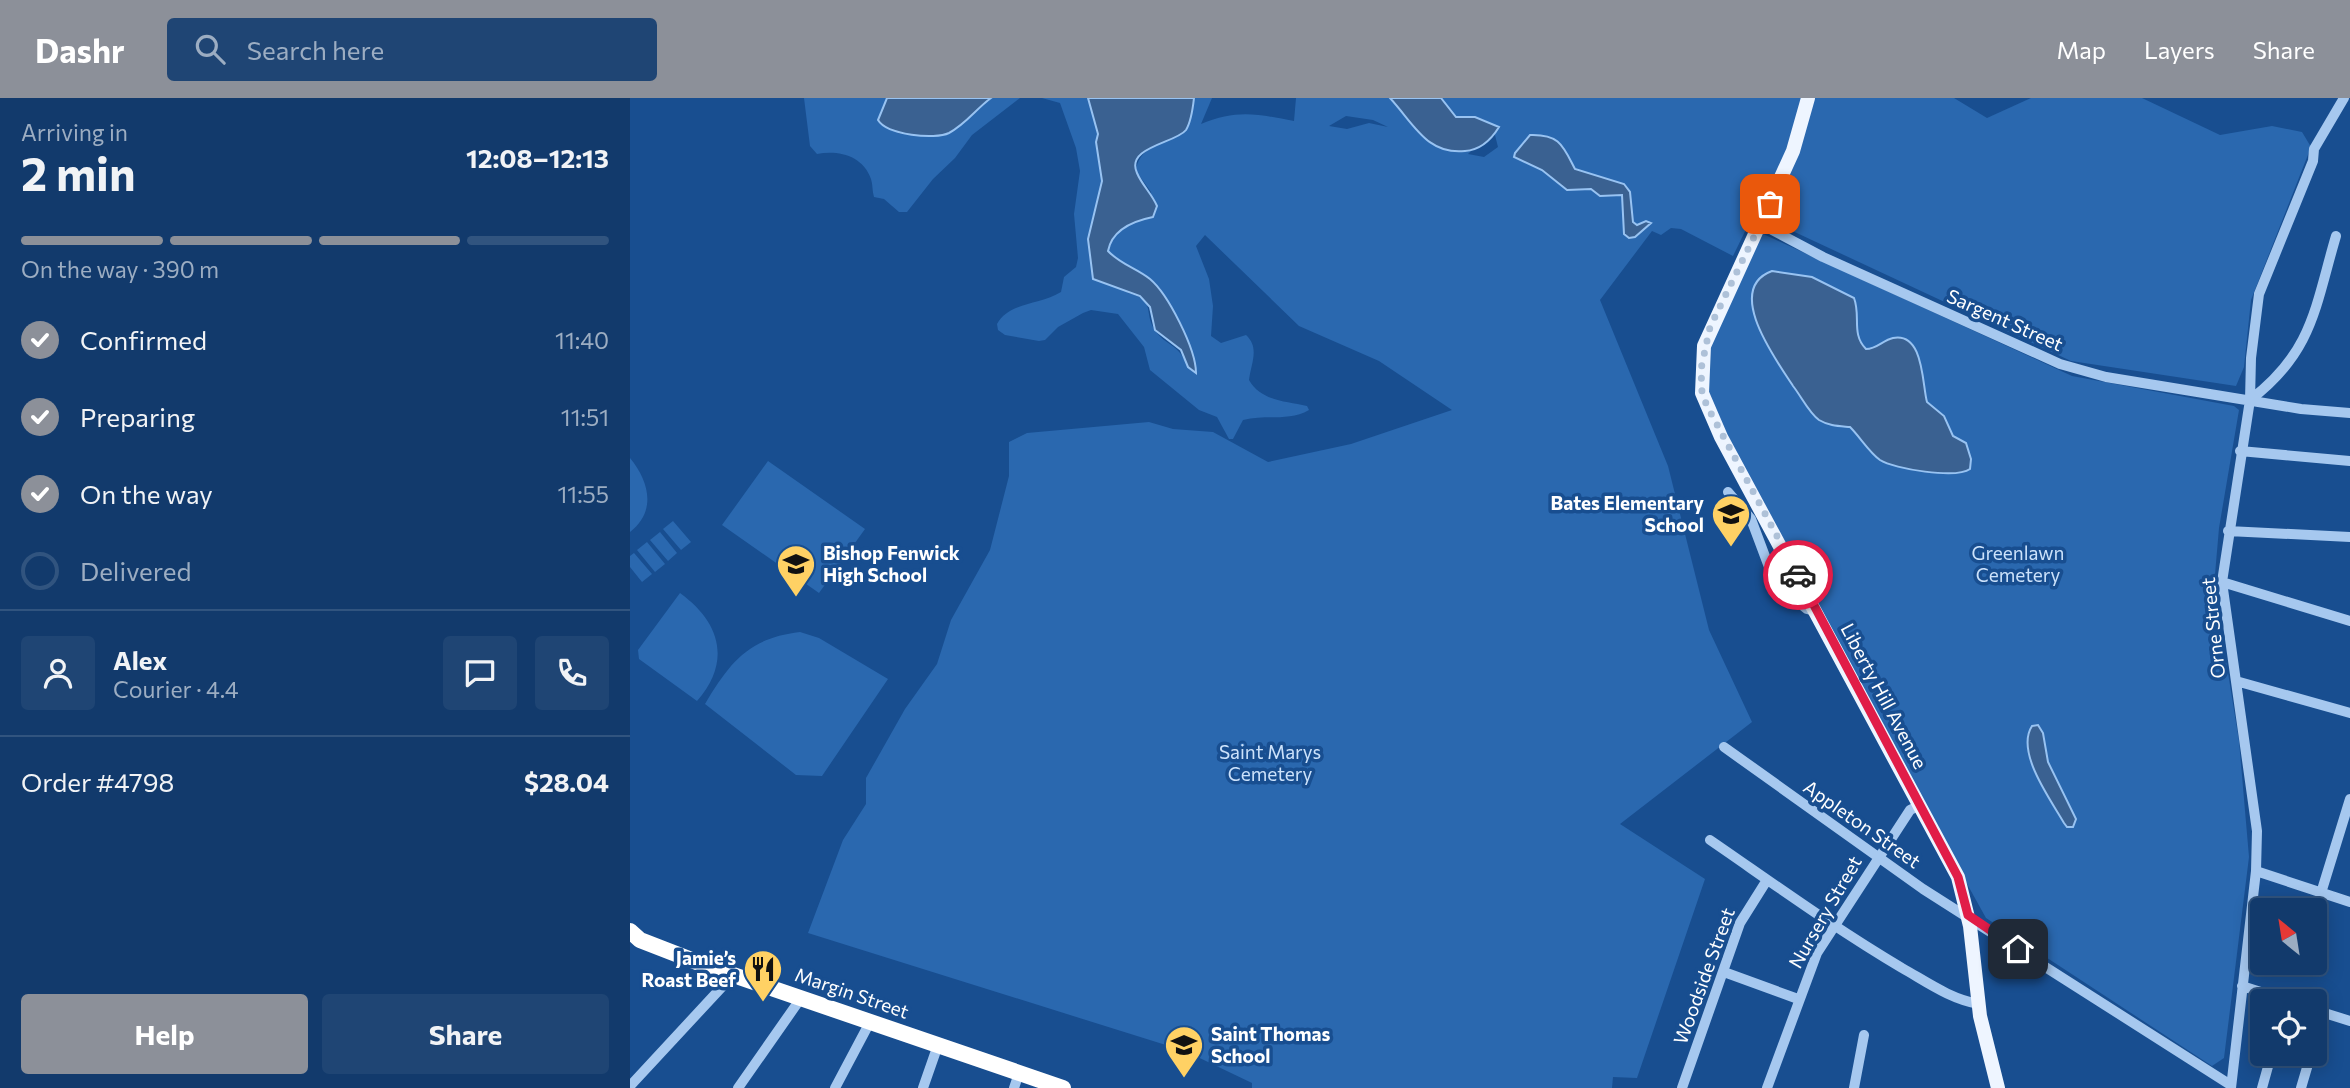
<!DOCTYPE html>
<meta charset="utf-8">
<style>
body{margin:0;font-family:Commissioner,sans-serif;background:#1f4574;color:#f1f3f6;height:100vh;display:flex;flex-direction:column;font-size:26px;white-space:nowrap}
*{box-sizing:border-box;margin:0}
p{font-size:23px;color:#9cadc2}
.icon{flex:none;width:38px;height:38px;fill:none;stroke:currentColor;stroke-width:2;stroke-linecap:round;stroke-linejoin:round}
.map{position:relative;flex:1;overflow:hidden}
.panel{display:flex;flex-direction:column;background:#123a6c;width:630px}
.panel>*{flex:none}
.needle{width:46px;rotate:330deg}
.tools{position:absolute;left:1620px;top:800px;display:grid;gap:14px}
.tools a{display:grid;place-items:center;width:77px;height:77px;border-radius:7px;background:#123a6c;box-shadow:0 4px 18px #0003,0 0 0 2px #31547f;font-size:35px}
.pin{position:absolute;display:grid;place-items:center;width:60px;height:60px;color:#fff;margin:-30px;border-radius:14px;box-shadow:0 4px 10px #0006}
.courier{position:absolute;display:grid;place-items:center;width:70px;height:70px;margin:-35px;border:5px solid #e11d48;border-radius:50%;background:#fff;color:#222;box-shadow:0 2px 9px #0007}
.headline em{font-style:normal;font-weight:700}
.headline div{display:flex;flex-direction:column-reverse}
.headline{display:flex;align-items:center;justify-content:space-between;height:119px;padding:0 21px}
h1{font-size:46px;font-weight:700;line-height:52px}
.bar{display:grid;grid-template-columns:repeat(4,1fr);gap:10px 7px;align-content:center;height:84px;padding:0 21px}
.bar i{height:9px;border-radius:5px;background:#31547f}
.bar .current{background:#8c9099}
.bar p{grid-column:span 4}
.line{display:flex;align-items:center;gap:18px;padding:0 21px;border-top:2px solid #31547f}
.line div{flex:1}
.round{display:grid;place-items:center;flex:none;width:74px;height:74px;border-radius:7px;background:#1f4574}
ol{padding:0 21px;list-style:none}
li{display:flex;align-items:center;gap:21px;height:77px}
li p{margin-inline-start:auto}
li .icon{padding:7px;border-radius:50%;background:#8c9099;color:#fff;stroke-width:4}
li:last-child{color:#9cadc2}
li i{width:38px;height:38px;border:4px solid #31547f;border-radius:50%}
.cta{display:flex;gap:14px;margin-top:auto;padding:14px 21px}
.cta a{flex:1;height:80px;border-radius:7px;background:#8c9099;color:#fff;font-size:28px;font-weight:700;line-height:80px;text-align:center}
.cta a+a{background:#1f4574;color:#f1f3f6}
header{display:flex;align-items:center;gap:42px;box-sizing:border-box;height:98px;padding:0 35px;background:#8c9099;color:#fff}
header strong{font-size:33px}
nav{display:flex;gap:38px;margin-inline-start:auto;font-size:24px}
.search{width:490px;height:63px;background:#1f4574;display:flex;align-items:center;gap:18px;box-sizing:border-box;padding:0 24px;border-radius:7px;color:#9cadc2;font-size:26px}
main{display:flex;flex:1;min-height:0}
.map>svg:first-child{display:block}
</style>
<header>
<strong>Dashr</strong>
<div class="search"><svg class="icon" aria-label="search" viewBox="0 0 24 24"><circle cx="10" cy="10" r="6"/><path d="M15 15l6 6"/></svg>Search here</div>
<nav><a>Map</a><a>Layers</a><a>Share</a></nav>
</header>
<main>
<section class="panel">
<div class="headline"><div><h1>2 min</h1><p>Arriving in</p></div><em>12:08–12:13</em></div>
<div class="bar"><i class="current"></i><i class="current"></i><i class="current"></i><i></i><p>On the way · 390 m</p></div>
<ol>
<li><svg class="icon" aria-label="check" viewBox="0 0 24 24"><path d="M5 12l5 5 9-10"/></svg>Confirmed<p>11:40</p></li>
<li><svg class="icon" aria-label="check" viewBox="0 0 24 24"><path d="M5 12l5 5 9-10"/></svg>Preparing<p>11:51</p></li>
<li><svg class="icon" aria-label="check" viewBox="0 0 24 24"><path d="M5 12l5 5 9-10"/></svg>On the way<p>11:55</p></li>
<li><i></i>Delivered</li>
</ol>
<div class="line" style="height:126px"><a class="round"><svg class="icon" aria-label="person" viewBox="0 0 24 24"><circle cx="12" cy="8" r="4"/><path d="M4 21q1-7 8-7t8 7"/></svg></a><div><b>Alex</b><p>Courier · 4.4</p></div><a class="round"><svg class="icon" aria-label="chat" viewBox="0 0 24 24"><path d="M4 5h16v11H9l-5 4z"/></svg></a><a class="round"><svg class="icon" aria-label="phone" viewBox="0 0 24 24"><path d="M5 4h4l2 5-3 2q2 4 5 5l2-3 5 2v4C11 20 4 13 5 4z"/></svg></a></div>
<div class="line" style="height:91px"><div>Order #4798</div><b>$28.04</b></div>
<div class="cta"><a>Help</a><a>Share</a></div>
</section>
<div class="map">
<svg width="1720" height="990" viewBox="0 0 1720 990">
<rect width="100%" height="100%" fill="#184e90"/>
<!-- green -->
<path fill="#2a68af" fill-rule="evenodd" d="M174,0H257L250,14L269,36L292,35L341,19L361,0H390L342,37L325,60L303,81L277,114H269L254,101L244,99C242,93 243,87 241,81C233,58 209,52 187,56L180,48Z
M412,0H458L460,3L468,36L472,83L462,122L498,195C527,202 513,215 525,232C536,249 548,244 558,269L566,267L552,228L530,190L478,154C482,131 503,123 523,119L521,94L506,73C508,51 530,45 548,38L564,0H582L571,26C607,11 627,16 664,23L666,0H760C781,24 807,56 841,53L838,56L854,59L868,49L865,37L855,22L826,19L811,0H1324L1357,20L1401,0H1512L1590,37L1642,28L1672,34L1681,49L1621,202L1614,269L1606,288L1441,263L1124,115L1103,158L1051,131L1041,130L1031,137L1022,133L970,202L1038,368L1079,532L1122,624L990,726L1075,781L1007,980L983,979L982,990H622V985L555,953L178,835L213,742L236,706V680L275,611L307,566L321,522L360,452L379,378V344L397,335L519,324L543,331L583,334L638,364L721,346L822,312L749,263L669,228L575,137L566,148L579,181L583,208L581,238L591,245L616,237C630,250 621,265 619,282C631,303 655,303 677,308L679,312C658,324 636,316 613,322L603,341H599L587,319L569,312L520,272L514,249L488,216L461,212L453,215L428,229L415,242L409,243L375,237L368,232L367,226C379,204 410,207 431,194L434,179L446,169L448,160L444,116L450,73L446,50L430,5ZM716,18L743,22L758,29L739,25L717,31L699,28Z
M1131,135L1442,278L1604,308L1609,312L1589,430L1584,488L1609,643L1619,759L1594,960L1582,968L1356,820L1336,784L1080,305L1074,274L1079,244Z
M0,360C19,383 27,413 0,434Z
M138,363L235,431L189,495L92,427Z
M43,423L61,444L51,452L33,431Z
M30,434L47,455L38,463L20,442Z
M17,444L35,466L25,474L7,452Z
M4,455L22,476L12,484L0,469V458Z
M50,495C90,524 102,563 67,603L9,561L8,552Z
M170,534L189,540L258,581L192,678L166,677L75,606C100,564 119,540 170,534Z"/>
<!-- water -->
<path fill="#3a6191" stroke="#98c3f2" stroke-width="2" d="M257,0H361C346,11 336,26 319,35C305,42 257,37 248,22Z
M458,0H564C563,9 561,24 556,32C546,45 495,49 507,75C512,87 522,96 527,108L523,119C503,123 482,132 478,153C490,166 506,170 520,181C538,196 566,251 566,275L558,269L551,252L525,232L520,209L510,198L463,181L458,141L472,83L466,44L468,36Z
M760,0H811L826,19H845L869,29C861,42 851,52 835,53C797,57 784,26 760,0Z
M900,37C930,36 933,48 945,71L994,86L1000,94L1003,124L1007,127L1016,123L1021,125L1005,139L999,140L994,136L992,97L970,98L961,91L937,92L912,72L884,59L885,55Z
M1142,173L1182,179L1224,200C1231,218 1221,236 1236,251C1247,251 1253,242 1263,240C1294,234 1292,286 1297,304L1314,318L1323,338L1336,345L1341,361L1340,371C1326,381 1264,371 1250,362C1239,354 1230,339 1220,329C1209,328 1199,328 1189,322C1179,315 1171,298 1163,288C1147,263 1093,191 1142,173Z
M1408,627L1413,635L1418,664L1446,721L1443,729H1437L1434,725C1421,702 1385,654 1402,628Z"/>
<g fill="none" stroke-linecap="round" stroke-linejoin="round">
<!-- minor -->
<path stroke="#a6c8ef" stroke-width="10" d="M1131,126L1193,159L1430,266L1476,279L1671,311L1720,315
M1620,302C1683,254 1685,209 1706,138
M1610,353L1720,363
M1098,394L1121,421L1145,485L1177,511L1185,513
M1598,433L1720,439
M1592,484L1720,523
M1606,583L1720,615
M1094,649L1293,791L1599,986
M1080,742C1144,786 1206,831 1272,870C1297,884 1320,901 1349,906
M1626,773L1720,804
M1691,795L1720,701
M1094,874L1168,901
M1612,888L1659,903
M1685,912L1720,923
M0,988L103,877
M108,990L171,900
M205,990L240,924
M293,990L308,947
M384,990L389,975
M1052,990L1110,825L1137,782
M1137,990L1187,855L1280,712L1290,707
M1224,990L1234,937
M1601,990L1626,773L1627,733L1592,484L1620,302L1621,260L1629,196L1683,63L1684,51L1714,0
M1632,990L1639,965
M1671,990L1681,956"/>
<!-- major -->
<path stroke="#eef5ff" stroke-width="14" d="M1178,0L1163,53L1074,248L1072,295L1091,339L1328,779L1340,828L1350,918L1368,990"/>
<!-- highway -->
<path stroke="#fff" stroke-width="16" d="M0,833L10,842L77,868L433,990"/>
</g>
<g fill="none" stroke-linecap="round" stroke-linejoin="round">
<!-- done -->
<path stroke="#aec1d8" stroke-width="7" stroke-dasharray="0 12.6" d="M1140,106L1080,229L1071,271L1072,295L1077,308L1168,477"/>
<!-- route -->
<path stroke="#e11d48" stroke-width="9" d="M1168,477L1328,779L1338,817L1388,851"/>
</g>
<!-- icons -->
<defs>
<g id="school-pin" transform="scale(2.0125)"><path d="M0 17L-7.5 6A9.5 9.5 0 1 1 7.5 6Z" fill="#ffd164" stroke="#184e90"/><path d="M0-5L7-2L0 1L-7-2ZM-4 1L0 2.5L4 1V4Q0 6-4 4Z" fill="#111"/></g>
<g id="restaurant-pin" transform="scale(2.0125)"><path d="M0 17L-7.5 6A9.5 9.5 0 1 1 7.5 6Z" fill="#ffd164" stroke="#184e90"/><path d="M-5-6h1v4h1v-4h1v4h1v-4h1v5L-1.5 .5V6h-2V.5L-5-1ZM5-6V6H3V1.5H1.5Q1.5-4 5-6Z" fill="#111"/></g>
</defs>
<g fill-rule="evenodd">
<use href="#school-pin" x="1101" y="416"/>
<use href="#school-pin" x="166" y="466"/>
<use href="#restaurant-pin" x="133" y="871"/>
<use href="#school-pin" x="554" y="947"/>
</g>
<g text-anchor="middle" stroke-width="7" stroke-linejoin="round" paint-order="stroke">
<!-- street labels -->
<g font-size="19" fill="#fff" stroke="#184e90">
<text transform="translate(1375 222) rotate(24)" y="7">Sargent Street</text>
<text transform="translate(1583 530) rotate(-96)" y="7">Orne Street</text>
<text transform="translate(1254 598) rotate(62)" y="7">Liberty Hill Avenue</text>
<text transform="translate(1232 726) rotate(35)" y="7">Appleton Street</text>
<text transform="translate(1195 814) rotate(-60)" y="7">Nursery Street</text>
<text transform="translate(1074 878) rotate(-70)" y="7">Woodside Street</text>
<text transform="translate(222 895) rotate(19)" y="7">Margin Street</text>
</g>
<!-- poi labels -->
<g font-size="19" font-weight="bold" fill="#fff" stroke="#184e90" text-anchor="end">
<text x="1074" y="412">Bates Elementary<tspan x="1074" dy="22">School</tspan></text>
<text x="193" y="462" text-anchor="start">Bishop Fenwick<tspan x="193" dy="22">High School</tspan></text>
<text x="106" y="867">Jamie’s<tspan x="106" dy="22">Roast Beef</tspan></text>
<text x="581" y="943" text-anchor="start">Saint Thomas<tspan x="581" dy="22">School</tspan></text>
</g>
<!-- park labels -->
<g font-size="19" fill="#cce2fb" stroke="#184e90">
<text x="1388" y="462">Greenlawn<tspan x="1388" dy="22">Cemetery</tspan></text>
<text x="640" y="661">Saint Marys<tspan x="640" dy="22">Cemetery</tspan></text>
</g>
</g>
</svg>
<div class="tools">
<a><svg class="needle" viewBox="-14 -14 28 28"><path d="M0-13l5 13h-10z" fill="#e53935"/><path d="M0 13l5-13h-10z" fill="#9cadc2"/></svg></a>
<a><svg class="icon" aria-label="locate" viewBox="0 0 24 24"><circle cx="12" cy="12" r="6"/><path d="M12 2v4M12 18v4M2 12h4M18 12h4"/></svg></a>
</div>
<div class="pin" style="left:1140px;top:106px;background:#ea580c"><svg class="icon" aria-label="bag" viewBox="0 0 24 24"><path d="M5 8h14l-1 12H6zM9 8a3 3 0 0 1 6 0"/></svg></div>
<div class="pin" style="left:1388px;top:851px;background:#1f2937"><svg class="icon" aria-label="home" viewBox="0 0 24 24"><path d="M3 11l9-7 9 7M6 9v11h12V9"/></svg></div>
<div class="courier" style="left:1168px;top:477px"><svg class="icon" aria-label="car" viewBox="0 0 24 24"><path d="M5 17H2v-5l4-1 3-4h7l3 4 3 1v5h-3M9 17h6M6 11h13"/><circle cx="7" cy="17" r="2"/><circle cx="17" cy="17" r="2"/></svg></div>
</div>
</main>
